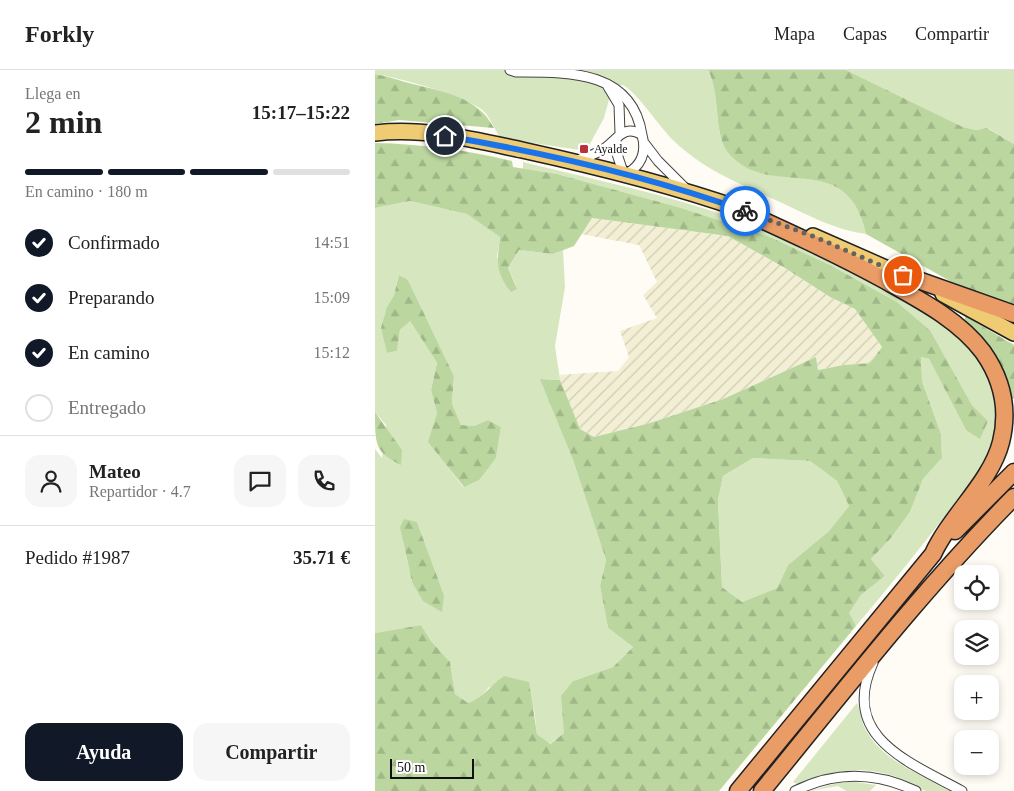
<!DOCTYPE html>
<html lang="es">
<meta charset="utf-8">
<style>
body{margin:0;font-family:"Times New Roman",serif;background:#f6f6f6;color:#222;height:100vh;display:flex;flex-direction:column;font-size:19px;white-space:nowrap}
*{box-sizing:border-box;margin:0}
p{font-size:16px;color:#767676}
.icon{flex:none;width:28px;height:28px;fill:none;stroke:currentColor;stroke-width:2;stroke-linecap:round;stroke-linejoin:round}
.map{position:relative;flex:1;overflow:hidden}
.drawer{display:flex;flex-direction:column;background:#fff;width:375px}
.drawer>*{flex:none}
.fabs{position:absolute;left:579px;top:495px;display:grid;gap:10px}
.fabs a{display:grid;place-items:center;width:45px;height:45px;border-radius:10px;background:#fff;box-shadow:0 2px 8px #0003;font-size:25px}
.scale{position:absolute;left:15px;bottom:12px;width:84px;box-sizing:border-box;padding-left:5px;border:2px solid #101010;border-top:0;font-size:14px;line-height:18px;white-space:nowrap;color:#101010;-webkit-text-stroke:4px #fff;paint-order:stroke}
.pin{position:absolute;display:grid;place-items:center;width:42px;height:42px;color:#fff;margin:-21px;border:2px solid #fff;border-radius:50%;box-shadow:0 1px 5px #0007}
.courier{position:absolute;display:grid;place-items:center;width:50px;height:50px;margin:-25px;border:4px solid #1a73e8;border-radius:50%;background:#fff;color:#222;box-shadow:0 1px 6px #0007}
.head em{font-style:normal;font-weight:700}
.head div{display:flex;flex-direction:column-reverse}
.head{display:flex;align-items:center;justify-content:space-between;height:85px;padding:0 25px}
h1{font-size:32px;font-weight:700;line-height:38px}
.bar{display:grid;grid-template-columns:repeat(4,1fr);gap:8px 5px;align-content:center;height:60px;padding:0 25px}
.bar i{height:6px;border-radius:4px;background:#e0e0e0}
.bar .current{background:#111827}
.bar p{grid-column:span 4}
.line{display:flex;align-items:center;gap:12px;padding:0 25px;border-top:1px solid #e0e0e0}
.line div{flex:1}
.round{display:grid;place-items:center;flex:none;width:52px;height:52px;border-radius:15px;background:#f6f6f6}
ol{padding:0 25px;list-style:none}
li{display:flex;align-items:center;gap:15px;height:55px}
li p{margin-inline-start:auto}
li .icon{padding:5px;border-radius:50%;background:#111827;color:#fff;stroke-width:4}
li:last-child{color:#767676}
li i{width:28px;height:28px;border:2px solid #e0e0e0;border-radius:50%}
.action{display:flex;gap:10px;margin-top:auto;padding:10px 25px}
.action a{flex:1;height:58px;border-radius:15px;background:#111827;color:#fff;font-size:20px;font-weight:700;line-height:58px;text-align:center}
.action a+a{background:#f6f6f6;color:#222}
header{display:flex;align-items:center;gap:30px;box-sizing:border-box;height:70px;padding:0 25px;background:#fff;border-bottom:1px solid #e0e0e0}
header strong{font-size:24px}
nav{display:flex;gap:28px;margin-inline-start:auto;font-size:18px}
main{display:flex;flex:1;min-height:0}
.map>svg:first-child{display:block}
</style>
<header>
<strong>Forkly</strong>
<nav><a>Mapa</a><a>Capas</a><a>Compartir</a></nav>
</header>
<main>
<section class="drawer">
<div class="head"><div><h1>2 min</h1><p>Llega en</p></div><em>15:17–15:22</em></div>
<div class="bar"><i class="current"></i><i class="current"></i><i class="current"></i><i></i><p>En camino · 180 m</p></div>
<ol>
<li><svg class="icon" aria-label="check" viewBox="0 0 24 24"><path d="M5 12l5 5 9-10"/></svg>Confirmado<p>14:51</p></li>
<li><svg class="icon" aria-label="check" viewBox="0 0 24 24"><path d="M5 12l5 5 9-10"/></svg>Preparando<p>15:09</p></li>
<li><svg class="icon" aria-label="check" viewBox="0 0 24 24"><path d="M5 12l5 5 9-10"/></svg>En camino<p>15:12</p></li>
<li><i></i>Entregado</li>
</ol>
<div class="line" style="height:90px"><a class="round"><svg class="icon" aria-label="person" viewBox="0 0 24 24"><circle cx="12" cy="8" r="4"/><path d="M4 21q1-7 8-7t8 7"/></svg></a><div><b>Mateo</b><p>Repartidor · 4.7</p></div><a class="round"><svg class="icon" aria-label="chat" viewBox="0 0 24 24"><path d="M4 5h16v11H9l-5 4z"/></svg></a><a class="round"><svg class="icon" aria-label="phone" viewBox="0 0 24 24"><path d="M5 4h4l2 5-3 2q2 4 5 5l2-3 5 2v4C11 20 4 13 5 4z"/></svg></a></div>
<div class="line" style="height:65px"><div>Pedido #1987</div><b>35.71 €</b></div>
<div class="action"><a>Ayuda</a><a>Compartir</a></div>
</section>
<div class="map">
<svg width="639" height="721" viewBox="0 0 639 721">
<defs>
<pattern id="farmland-furrows" width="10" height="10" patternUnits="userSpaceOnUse" patternTransform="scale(1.25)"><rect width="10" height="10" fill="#f3efd5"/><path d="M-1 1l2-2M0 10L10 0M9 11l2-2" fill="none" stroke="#cfccb6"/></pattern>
<pattern id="forest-firs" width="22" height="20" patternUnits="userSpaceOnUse" patternTransform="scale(1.25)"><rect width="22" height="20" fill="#bbd79f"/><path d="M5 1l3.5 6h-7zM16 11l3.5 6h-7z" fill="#a0b888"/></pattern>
</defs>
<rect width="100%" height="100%" fill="#fefcf4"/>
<!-- farmland -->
<path fill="url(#farmland-furrows)" d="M217,148L353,166L410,198L455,227L480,239L507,277L495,293L469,295L443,300L441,287L348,329L275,353L219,367L205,359L195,339L183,305L243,301L254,287L245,261L282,248L268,225L282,212L264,175L206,164Z"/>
<!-- grass -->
<path fill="#d6e7bf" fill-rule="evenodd" d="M0,0H333C346,26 338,66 354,84C395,131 472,76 491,164C460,160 433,145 405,132C368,115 330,101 299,71C285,58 262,22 248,15L241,16L235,26L229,48L211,81L125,68C119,58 115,46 106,39C89,26 22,7 0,4Z
M471,0H639V74L613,58L601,60L588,57Z
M148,92C238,114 332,133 417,171C448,185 478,203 508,219C538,235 583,257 603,285C619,307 625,339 621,367C617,388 599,407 587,423C553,469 518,512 481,556L473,544L486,525L510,506L496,489L516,468L535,442L548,409L567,388L566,364L547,311L546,287L554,289L591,360L613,351L597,335L555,260L522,232L457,196L393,166L303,137L182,104L148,99Z
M35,131L93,144L125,167L122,187L142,218L133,198L144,180L178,184L188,180L190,217L180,276L185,310L166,309L198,390L231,490L225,516L233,558L258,577L238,597L198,611L189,663L174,674L162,664L159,639L114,617L105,628L93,633L80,624L75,592L56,571L46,555L0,563V379L7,388L11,355L0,342V138ZM24,205L33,210L79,306L77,333L86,355L99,356L113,350L126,357L121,388L88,417L54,372L62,343L56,320L62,293L35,251L25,260L22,281L12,283V237L19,225ZM42,452L69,525L37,512L28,471Z
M378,388L435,391L462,411L474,436L454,461L413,495L402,518L367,532L347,517L343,430L348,406Z
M482,633C486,642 486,653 492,662C509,692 549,706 578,721C570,721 558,721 551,721C539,717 528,709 516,705C482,695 453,702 422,714L418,712Z
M466,712H480L501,715L495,721H471L463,716L434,721Z"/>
<!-- forest -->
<path fill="url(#forest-firs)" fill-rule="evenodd" d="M333,0H471L588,57L601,60L612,58L639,74V236L600,225L491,164C472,76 396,132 354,84C338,66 346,25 333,0Z
M0,4C13,6 25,11 38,14C69,22 103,27 119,58L24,50L0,54Z
M0,73C47,74 92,80 137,91L138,97L182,104L303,137L393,166L457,196L522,232L555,260L597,335L613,351L605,369L591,360L554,289L546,287L547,311L566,364L567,388L548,409L535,442L516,468L496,489L510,506L486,525L474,543L481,556L344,721H0V563L46,555L56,571L75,592L80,624L93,633C108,628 116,615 129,606L154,612L162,664L175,674L189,663L186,626L198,611L238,597L258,577L233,558L225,516L231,490L198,390L165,309L185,310L205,359L219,367L275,353L348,329L441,287L443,300L469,295L495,293L507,277L480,239L455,227L410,198L353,166L217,148L199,176L178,184L144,180L133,198L142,219L136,222C120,202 122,192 125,167L92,144L35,131L0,138ZM378,388L435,391L462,411L474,436L454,461L413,495L402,518L367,532L347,517L343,430L348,406Z
M24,205L33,210L79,306L77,333L86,355L99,356L113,350L126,357L121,388L104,410L89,417L53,372L62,343L56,320L62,293L35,251L25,260L22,281L12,283L6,258L12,237L19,225Z
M590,246L639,275V328L636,329L631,310L590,255Z
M0,342L27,380L26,395C0,382 0,375 0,342Z
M29,449L42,452L69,525L67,542L48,531L37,512L25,457Z"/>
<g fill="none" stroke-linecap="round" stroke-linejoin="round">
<!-- street casing -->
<g stroke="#434343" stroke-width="11">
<path id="street" d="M135,0L141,2C193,2 257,0 267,65
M232,15L244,35L245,63
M270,74L283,91L310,118
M200,91C209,88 219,85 227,80C242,71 248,53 267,65C272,83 266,97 249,105L242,84L241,69
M498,593C464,667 534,692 587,721
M420,721C460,701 501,702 541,721"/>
</g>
<!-- primary casing -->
<g stroke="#212121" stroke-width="18">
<path id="primary" d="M0,63C49,57 100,70 147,80C220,96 294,114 365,139
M438,166L540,211
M568,224L639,263"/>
</g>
<!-- highway casing -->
<g stroke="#212121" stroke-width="19">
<path id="highway" d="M354,135C407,159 460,183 511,211C545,230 584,250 608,282C627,309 634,340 626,372C616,412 575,446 558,484L363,721
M529,205L639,244
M580,461L639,402
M387,721C469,621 548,519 639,427"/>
</g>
<!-- street -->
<use href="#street" stroke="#fff" stroke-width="9"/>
<!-- primary -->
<use href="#primary" stroke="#efcb73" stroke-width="15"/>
<!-- highway -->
<use href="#highway" stroke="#ea9c66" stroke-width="16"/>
</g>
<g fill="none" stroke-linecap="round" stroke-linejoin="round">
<!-- done -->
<path stroke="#636360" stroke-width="5" stroke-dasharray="0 9" d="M370,141L440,167L528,205"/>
<!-- route -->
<path stroke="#1a73e8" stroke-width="6" d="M70,66C171,83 273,106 370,141"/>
</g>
<!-- markers -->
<rect fill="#b8313d" stroke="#fff" stroke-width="2" x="204" y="74" width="10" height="10" rx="2.5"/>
<g text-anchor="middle" stroke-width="5" stroke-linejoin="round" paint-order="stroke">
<!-- poi labels -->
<g font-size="12" fill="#101010" stroke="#fff" text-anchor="start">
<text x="219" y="83">Ayalde</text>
</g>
</g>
</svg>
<div class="fabs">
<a><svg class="icon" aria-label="locate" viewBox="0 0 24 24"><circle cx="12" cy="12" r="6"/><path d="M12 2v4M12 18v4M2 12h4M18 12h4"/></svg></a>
<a><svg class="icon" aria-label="layers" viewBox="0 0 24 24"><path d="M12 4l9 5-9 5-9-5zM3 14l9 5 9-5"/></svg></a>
<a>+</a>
<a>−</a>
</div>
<div class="scale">50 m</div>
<div class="pin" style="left:528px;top:205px;background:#ea580c"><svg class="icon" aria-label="bag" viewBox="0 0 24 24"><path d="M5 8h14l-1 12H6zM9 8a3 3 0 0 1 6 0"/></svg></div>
<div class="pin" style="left:70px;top:66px;background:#1f2937"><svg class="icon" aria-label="home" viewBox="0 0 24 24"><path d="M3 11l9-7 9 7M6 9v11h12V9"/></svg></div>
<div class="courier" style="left:370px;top:141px"><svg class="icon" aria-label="bike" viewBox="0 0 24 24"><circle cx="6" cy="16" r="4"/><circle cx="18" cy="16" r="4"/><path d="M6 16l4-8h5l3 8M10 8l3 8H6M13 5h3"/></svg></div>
</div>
</main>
